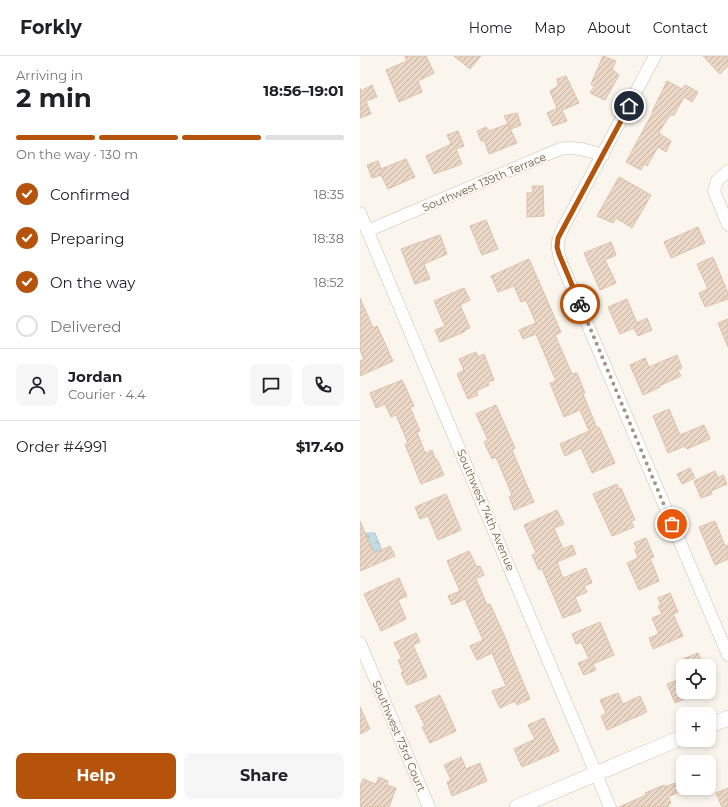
<!DOCTYPE html>
<meta charset="utf-8">
<style>
body{margin:0;font-family:Montserrat,sans-serif;background:#f6f6f6;color:#202124;height:100vh;display:flex;flex-direction:column;font-size:15px;white-space:nowrap}
*{box-sizing:border-box;margin:0}
p{font-size:13px;color:#757577}
.icon{flex:none;width:22px;height:22px;fill:none;stroke:currentColor;stroke-width:2;stroke-linecap:round;stroke-linejoin:round}
.map{position:relative;flex:1;overflow:hidden}
.drawer{display:flex;flex-direction:column;background:#fff;width:360px}
.drawer>*{flex:none}
.tools{position:absolute;left:316px;top:603px;display:grid;gap:8px}
.tools a{display:grid;place-items:center;width:40px;height:40px;border-radius:8px;background:#fff;box-shadow:0 2px 6px #0003;font-size:20px}
.pin{position:absolute;display:grid;place-items:center;width:34px;height:34px;color:#fff;margin:-17px;border:2px solid #fff;border-radius:50%;box-shadow:0 1px 4px #0007}
.courier{position:absolute;display:grid;place-items:center;width:40px;height:40px;margin:-20px;border:3px solid #b45309;border-radius:50%;background:#fff;color:#222;box-shadow:0 1px 5px #0007}
.summary em{font-style:normal;font-weight:700}
.summary div{display:flex;flex-direction:column-reverse}
.summary{display:flex;align-items:center;justify-content:space-between;height:68px;padding:0 16px}
h1{font-size:26px;font-weight:700;line-height:30px}
.bar{display:grid;grid-template-columns:repeat(4,1fr);gap:6px 4px;align-content:center;height:48px;padding:0 16px}
.bar i{height:5px;border-radius:3px;background:#e0e0e0}
.bar .current{background:#b45309}
.bar p{grid-column:span 4}
.line{display:flex;align-items:center;gap:10px;padding:0 16px;border-top:1px solid #e0e0e0}
.line div{flex:1}
.round{display:grid;place-items:center;flex:none;width:42px;height:42px;border-radius:8px;background:#f6f6f6}
ol{padding:0 16px;list-style:none}
li{display:flex;align-items:center;gap:12px;height:44px}
li p{margin-inline-start:auto}
li .icon{padding:4px;border-radius:50%;background:#b45309;color:#fff;stroke-width:4}
li:last-child{color:#757577}
li i{width:22px;height:22px;border:2px solid #e0e0e0;border-radius:50%}
.primary-button{display:flex;gap:8px;margin-top:auto;padding:8px 16px}
.primary-button a{flex:1;height:46px;border-radius:8px;background:#b45309;color:#fff;font-size:16px;font-weight:700;line-height:46px;text-align:center}
.primary-button a+a{background:#f6f6f6;color:#202124}
header{display:flex;align-items:center;gap:24px;box-sizing:border-box;height:56px;padding:0 20px;background:#fff;border-bottom:1px solid #e0e0e0}
header strong{font-size:19px}
nav{display:flex;gap:22px;margin-inline-start:auto;font-size:14px}
main{display:flex;flex:1;min-height:0}
.map>svg:first-child{display:block}
</style>
<header>
<strong>Forkly</strong>
<nav><a>Home</a><a>Map</a><a>About</a><a>Contact</a></nav>
</header>
<main>
<section class="drawer">
<div class="summary"><div><h1>2 min</h1><p>Arriving in</p></div><em>18:56–19:01</em></div>
<div class="bar"><i class="current"></i><i class="current"></i><i class="current"></i><i></i><p>On the way · 130 m</p></div>
<ol>
<li><svg class="icon" aria-label="check" viewBox="0 0 24 24"><path d="M5 12l5 5 9-10"/></svg>Confirmed<p>18:35</p></li>
<li><svg class="icon" aria-label="check" viewBox="0 0 24 24"><path d="M5 12l5 5 9-10"/></svg>Preparing<p>18:38</p></li>
<li><svg class="icon" aria-label="check" viewBox="0 0 24 24"><path d="M5 12l5 5 9-10"/></svg>On the way<p>18:52</p></li>
<li><i></i>Delivered</li>
</ol>
<div class="line" style="height:72px"><a class="round"><svg class="icon" aria-label="person" viewBox="0 0 24 24"><circle cx="12" cy="8" r="4"/><path d="M4 21q1-7 8-7t8 7"/></svg></a><div><b>Jordan</b><p>Courier · 4.4</p></div><a class="round"><svg class="icon" aria-label="chat" viewBox="0 0 24 24"><path d="M4 5h16v11H9l-5 4z"/></svg></a><a class="round"><svg class="icon" aria-label="phone" viewBox="0 0 24 24"><path d="M5 4h4l2 5-3 2q2 4 5 5l2-3 5 2v4C11 20 4 13 5 4z"/></svg></a></div>
<div class="line" style="height:52px"><div>Order #4991</div><b>$17.40</b></div>
<div class="primary-button"><a>Help</a><a>Share</a></div>
</section>
<div class="map">
<svg width="368" height="751" viewBox="0 0 368 751">
<defs>
<pattern id="water-ripples" width="26" height="14" patternUnits="userSpaceOnUse"><rect width="26" height="14" fill="#c3dce3"/><path d="M2 4q2-2 4 0t4 0M15 11q2-2 4 0t4 0" fill="none" stroke="#a3b6bb"/></pattern>
<pattern id="building-hatch" width="6" height="6" patternUnits="userSpaceOnUse"><rect width="6" height="6" fill="#ebd7c6"/><path d="M-1 1l2-2M0 6l6-6M5 7l2-2" fill="none" stroke="#c3b2a3"/></pattern>
</defs>
<rect width="100%" height="100%" fill="#fbf6ed"/>
<!-- water -->
<path fill="url(#water-ripples)" stroke="#aacbd3" d="M7,477H15L21,492L15,496L10,488L6,478Z"/>
<!-- building -->
<path fill="url(#building-hatch)" stroke="#dec1aa" d="M45,0H66L74,17L58,25L62,36L39,46L26,14L47,5Z
M94,0H121L110,13Z
M243,0L256,5L252,13L259,19L245,44L230,37L234,31L231,28Z
M343,0H368V10L360,18Z
M206,20L219,47L202,54L207,65L193,70L187,57L197,52L190,35L198,30L197,23Z
M307,25L322,33L325,29L338,36L332,46L324,41L314,59H310L299,76L300,78L311,85L306,96L298,91L287,110L284,108L281,114L266,106L293,56H292Z
M12,29L17,41L6,45L11,58L0,62V32L1,35Z
M157,57L161,69L151,73L144,60Z
M148,68L157,87L129,98L124,84L121,85L117,75L126,71L129,75Z
M98,75L104,90L96,93L102,108L74,118L66,100L91,88L87,79Z
M46,103L55,121L28,133L21,119L12,122L7,109L18,105L21,113Z
M259,121L291,139L272,172L256,162L253,167L237,160Z
M172,130H183L184,160L167,161V137H173Z
M126,164L138,193L122,199L110,170Z
M338,171L345,187L311,202L304,186Z
M80,179L87,198L64,208L70,223L55,228L41,193Z
M251,186L256,199L245,204L256,227L240,234L224,197Z
M353,201L368,237V243L345,251L339,237L348,233L337,208Z
M169,203L201,276L195,279L212,318L217,317L225,337L223,338L237,372L239,371L255,407L232,417L221,392L205,400L200,388L229,375L220,354L204,361L190,327L196,325L176,278L163,283L159,274L176,267L166,244L161,246L154,230L138,236L131,220Z
M104,232L110,244L100,249L110,272L105,274L104,276L80,286L75,274L85,270L74,245Z
M0,242L13,272L17,270L33,305L0,320V305L4,303L0,294Z
M267,243L277,267L287,262L292,274L278,280L274,272L260,278L248,251Z
M368,263V291L358,267Z
M116,296L118,301L124,298L134,324L128,326L129,329L116,335L118,339L108,343L97,318L104,314L99,303Z
M317,299L322,312L318,314L321,320L299,330L300,331L283,339L270,309L285,302L289,311Z
M42,324L54,350L50,351L60,375L57,376L65,397L72,394L75,403H77L84,419L61,428L45,388L48,387L36,359L31,361L25,348L16,352L10,337Z
M136,349L155,392L152,394L174,446L154,454L149,441L152,439L136,401L132,403L124,386L128,384L116,358Z
M309,353L320,379L344,369L350,383L327,393L325,390L308,397L293,360Z
M330,412L335,422L322,428L317,418Z
M355,415L358,422L363,419L367,428L351,435L352,438L341,442L334,425Z
M257,428L259,433L261,432L275,464L271,465L274,471L252,480L233,438Z
M86,438L101,474L78,484L68,460L60,463L55,451Z
M197,454L204,468L194,472L203,493L212,489L216,498L197,506L203,522L226,512L232,527L224,530L227,536L215,541L221,555L203,562L182,513L179,514L172,499L176,497L164,469Z
M0,465L14,497L30,490L35,500L0,515Z
M355,465L365,490L368,489V503L355,509L339,471Z
M286,482L294,501L290,502L299,525L279,534L267,507L278,502L275,494L277,493L274,487Z
M109,495L117,511L120,510L124,519L116,523L127,549L130,548L149,590H148L170,643L157,649L155,645L140,652L132,635L146,630L132,597L117,604L110,590L123,584L105,543L92,549L88,540L100,535L87,505Z
M39,522L47,540L38,544L46,563L21,575L4,538Z
M310,537L318,556L313,558L323,580L293,593L289,582L299,578L292,562L302,558L298,550L301,549L298,542Z
M240,566L254,599L233,608L236,614L224,619L218,607L229,603L221,586L216,588L212,578Z
M56,577L60,586L53,589L67,621L47,629L41,617L43,616L38,604L42,603L34,587Z
M338,597L343,610H326L323,603Z
M323,622V636H340L315,647L307,628Z
M258,637L263,648L280,640L287,656L247,674L241,660L246,657L240,644Z
M80,639L96,675L70,687L62,671L65,670L55,650Z
M0,651L10,673L0,678Z
M184,662L199,695L162,711L154,693L175,683L168,669Z
M101,701L106,713L120,707L127,725L92,740L87,726L91,724L84,709Z
M19,721L28,725L27,729L36,732L29,751H0V730L3,723L16,728Z
M315,727L319,736L308,741L311,747L308,748L309,751H259L286,739L285,737L304,729L305,731Z
M368,732V751H362L356,737Z"/>
<g fill="none" stroke-linecap="round" stroke-linejoin="round">
<!-- minor casing -->
<g stroke="#ccbfb3" stroke-width="13">
<path id="minor" d="M295,0L202,174C196,187 197,192 201,206L368,599
M368,115L357,125L354,135L368,169
M0,157L250,751
M7,175L200,93C216,90 228,95 243,99
M0,587L69,751"/>
</g>
<!-- tertiary casing -->
<g stroke="#ccbfb3" stroke-width="16">
<path id="tertiary" d="M349,670L368,662
M157,751L323,681"/>
</g>
<!-- minor -->
<use href="#minor" stroke="#fff" stroke-width="12"/>
<!-- tertiary -->
<use href="#tertiary" stroke="#fff" stroke-width="15"/>
</g>
<g fill="none" stroke-linecap="round" stroke-linejoin="round">
<!-- done -->
<path stroke="#a39488" stroke-width="4" stroke-dasharray="0 7.2" d="M220,248L312,468"/>
<!-- route -->
<path stroke="#b45309" stroke-width="5" d="M220,248L199,198L197,191L198,182L269,50"/>
</g>
<g text-anchor="middle" stroke-width="3.5" stroke-linejoin="round" paint-order="stroke">
<!-- street labels -->
<g font-size="11" fill="#746052" stroke="#fdfaf3">
<text transform="translate(124 126) rotate(-23)" y="4">Southwest 139th Terrace</text>
<text transform="translate(126 454) rotate(67)" y="4">Southwest 74th Avenue</text>
<text transform="translate(39 680) rotate(67)" y="4">Southwest 73rd Court</text>
</g>
</g>
</svg>
<div class="tools">
<a><svg class="icon" aria-label="locate" viewBox="0 0 24 24"><circle cx="12" cy="12" r="6"/><path d="M12 2v4M12 18v4M2 12h4M18 12h4"/></svg></a>
<a>+</a>
<a>−</a>
</div>
<div class="pin" style="left:312px;top:468px;background:#ea580c"><svg class="icon" aria-label="bag" viewBox="0 0 24 24"><path d="M5 8h14l-1 12H6zM9 8a3 3 0 0 1 6 0"/></svg></div>
<div class="pin" style="left:269px;top:50px;background:#1f2937"><svg class="icon" aria-label="home" viewBox="0 0 24 24"><path d="M3 11l9-7 9 7M6 9v11h12V9"/></svg></div>
<div class="courier" style="left:220px;top:248px"><svg class="icon" aria-label="bike" viewBox="0 0 24 24"><circle cx="6" cy="16" r="4"/><circle cx="18" cy="16" r="4"/><path d="M6 16l4-8h5l3 8M10 8l3 8H6M13 5h3"/></svg></div>
</div>
</main>
